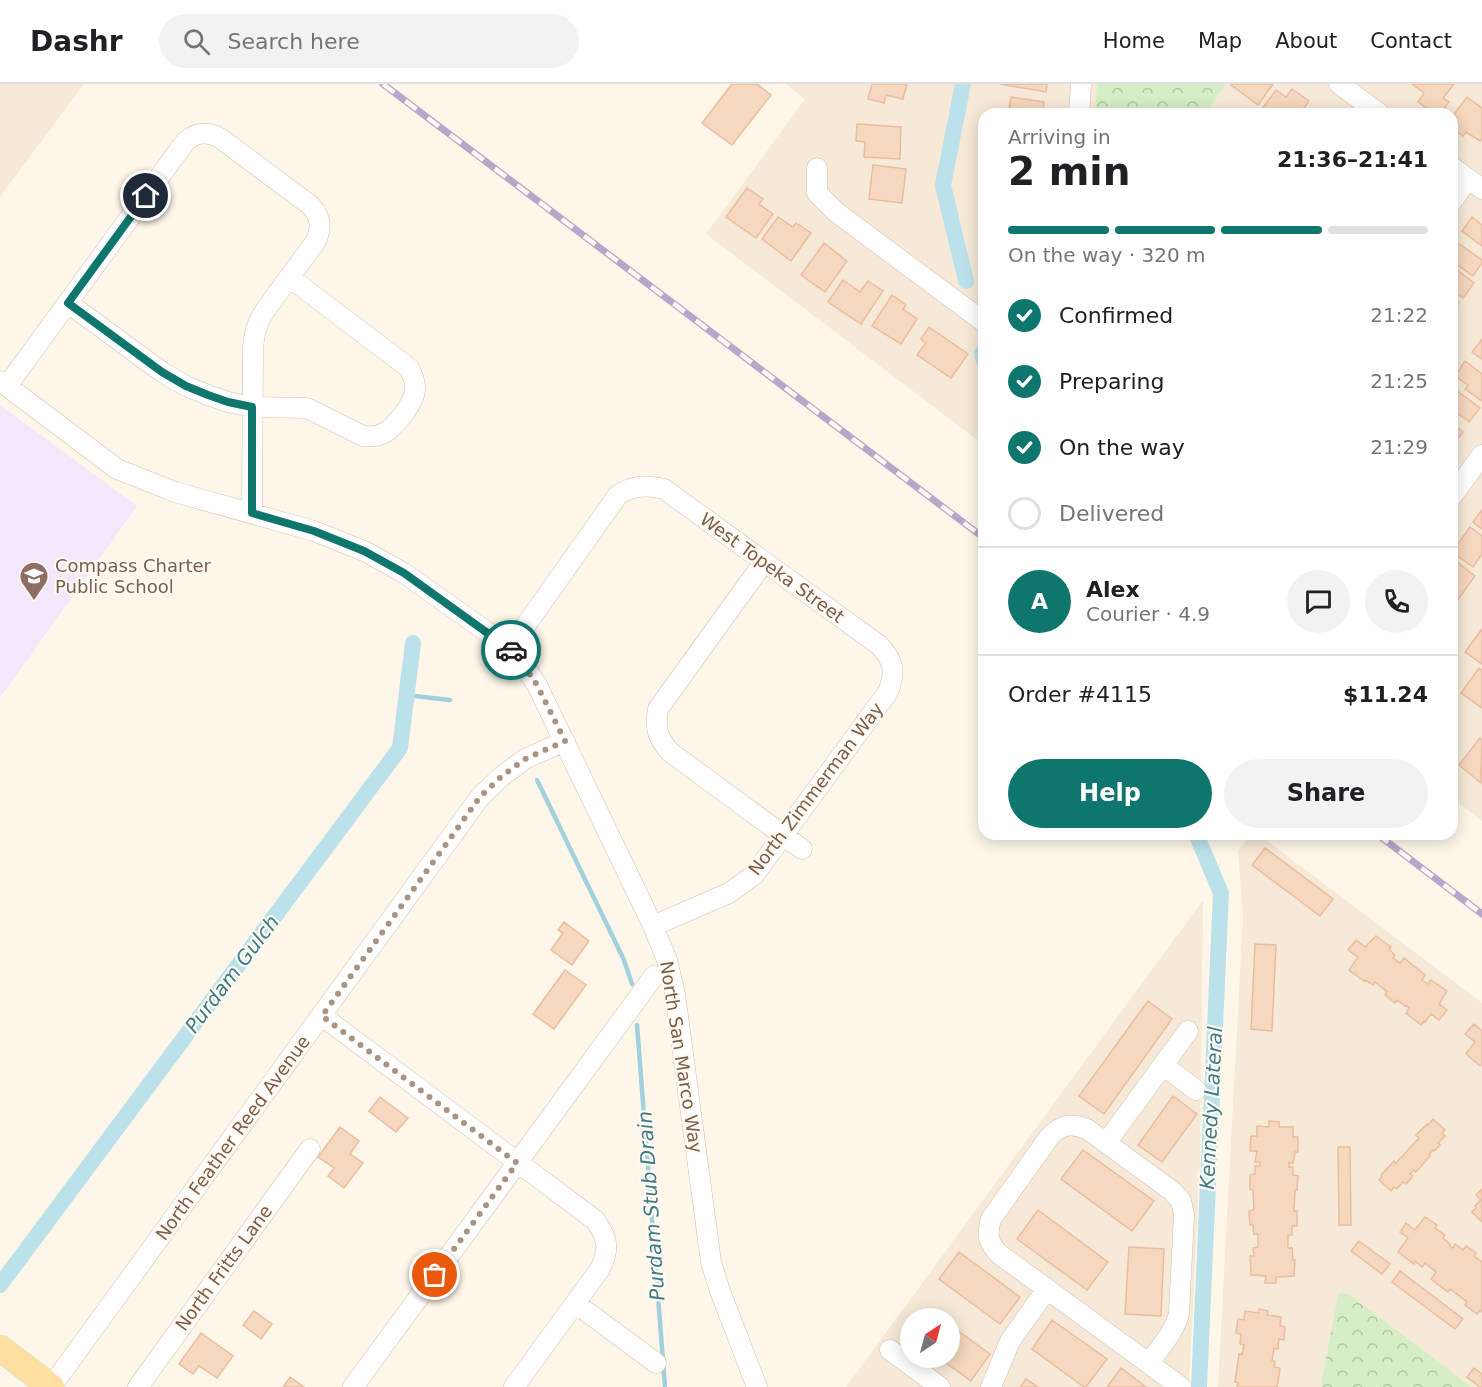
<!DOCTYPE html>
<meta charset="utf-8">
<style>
body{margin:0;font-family:"DejaVu Sans",sans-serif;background:#f2f2f2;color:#202124;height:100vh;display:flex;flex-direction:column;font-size:22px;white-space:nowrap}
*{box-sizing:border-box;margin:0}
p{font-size:20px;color:#757577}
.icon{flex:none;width:33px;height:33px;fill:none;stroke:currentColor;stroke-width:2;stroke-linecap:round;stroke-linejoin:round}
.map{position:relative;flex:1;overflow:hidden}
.sheet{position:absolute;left:978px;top:24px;width:480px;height:732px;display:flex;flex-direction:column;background:#fff;border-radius:18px;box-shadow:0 3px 15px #0003}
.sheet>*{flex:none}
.needle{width:39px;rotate:36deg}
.buttons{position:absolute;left:900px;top:1224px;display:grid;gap:12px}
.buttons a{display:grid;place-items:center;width:60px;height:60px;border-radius:50%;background:#fff;box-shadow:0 3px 15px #0003;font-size:30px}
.pin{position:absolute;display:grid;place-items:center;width:51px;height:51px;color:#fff;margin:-26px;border:3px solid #fff;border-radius:50%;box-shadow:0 2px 6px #0007}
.courier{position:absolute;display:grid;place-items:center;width:60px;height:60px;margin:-30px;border:4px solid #0f766e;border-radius:50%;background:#fff;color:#222;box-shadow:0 2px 8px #0007}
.summary em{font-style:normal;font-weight:800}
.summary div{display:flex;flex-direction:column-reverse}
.summary{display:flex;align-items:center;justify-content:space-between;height:102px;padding:0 30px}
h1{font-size:39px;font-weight:800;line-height:45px}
.bar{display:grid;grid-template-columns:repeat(4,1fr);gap:9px 6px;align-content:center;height:72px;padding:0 30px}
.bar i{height:8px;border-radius:4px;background:#e0e0e0}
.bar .selected{background:#0f766e}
.bar p{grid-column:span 4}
.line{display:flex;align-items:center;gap:15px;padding:0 30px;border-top:2px solid #e0e0e0}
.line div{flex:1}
.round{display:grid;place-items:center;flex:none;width:63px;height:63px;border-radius:32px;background:#f2f2f2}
ol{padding:0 30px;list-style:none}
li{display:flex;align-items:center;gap:18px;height:66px}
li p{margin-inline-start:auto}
li .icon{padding:6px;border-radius:50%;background:#0f766e;color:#fff;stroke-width:4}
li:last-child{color:#757577}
li i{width:33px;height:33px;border:3px solid #e0e0e0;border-radius:50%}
.button{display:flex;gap:12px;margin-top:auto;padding:12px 30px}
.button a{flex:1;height:69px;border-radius:36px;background:#0f766e;color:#fff;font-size:24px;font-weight:800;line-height:69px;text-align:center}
.button a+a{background:#f2f2f2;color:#202124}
header{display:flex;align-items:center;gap:36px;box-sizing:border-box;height:84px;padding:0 30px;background:#fff;border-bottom:2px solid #e0e0e0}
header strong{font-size:28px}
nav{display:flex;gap:33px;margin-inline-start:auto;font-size:21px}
.search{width:420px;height:54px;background:#f2f2f2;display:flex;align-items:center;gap:15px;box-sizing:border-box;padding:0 21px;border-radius:33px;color:#757577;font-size:22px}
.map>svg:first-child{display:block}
</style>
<header>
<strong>Dashr</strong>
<div class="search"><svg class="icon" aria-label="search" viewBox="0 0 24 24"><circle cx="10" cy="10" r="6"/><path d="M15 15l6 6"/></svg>Search here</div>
<nav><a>Home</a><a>Map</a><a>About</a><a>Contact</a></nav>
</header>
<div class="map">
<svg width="1482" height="1303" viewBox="0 0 1482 1303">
<defs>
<pattern id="forest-crowns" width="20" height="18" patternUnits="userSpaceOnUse" patternTransform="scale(1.5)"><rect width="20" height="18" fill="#d5eec6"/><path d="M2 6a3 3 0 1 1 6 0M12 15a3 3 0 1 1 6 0" fill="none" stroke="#b2c4a3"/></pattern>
</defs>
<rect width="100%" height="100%" fill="#fef7e9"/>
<!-- residential -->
<path fill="#f6e9d7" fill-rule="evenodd" d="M0,0H84L0,113Z
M786,0H1482V737L1452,714V30H984V361L706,150L805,15Z
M1251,750H1258L1482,919V1303H1218L1243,833L1238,767Z
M1203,816L1200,1077L1189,1303H846ZM910,1234H950V1274H910Z"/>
<!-- education -->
<path fill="#f4e6fb" d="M0,321L137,422L0,614Z"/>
<!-- forest -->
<path fill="url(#forest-crowns)" d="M1097,0H1226L1205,30H1095Z
M1341,1209L1350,1211L1471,1303H1322V1296L1338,1211Z"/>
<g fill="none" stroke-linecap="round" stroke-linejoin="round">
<!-- stream -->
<path stroke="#a1d1dd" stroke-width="4.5" d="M406,611L450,616
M537,696L624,876L632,900
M637,941L665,1303"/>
<!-- canal -->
<path stroke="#bbe2ea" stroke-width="16" d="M963,0L943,101L966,197
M982,269L984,277
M1196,750L1221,809L1199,1303
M0,1201L400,664L413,559"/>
</g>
<!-- building -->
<path fill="#f6d7bf" stroke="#eabd9e" stroke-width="1.5" d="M732,0H757L771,11L732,61L702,39Z
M872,0H907L903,15L886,11L884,19L868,15Z
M1000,0H1047L1046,8Z
M1232,0H1273L1258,21L1231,1Z
M1412,0H1454L1443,14L1449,18L1440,30H1435L1418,18L1424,9Z
M1292,5L1309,17L1300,30L1259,29L1276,6L1286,13Z
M1011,13L1044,18L1043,30H1008Z
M1467,13L1482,24V55L1480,57L1466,48L1463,52L1452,44V33Z
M857,40L901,43L900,75L864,73L865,58L856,57Z
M873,81L906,85L902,119L869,115Z
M747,104L763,115L759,120L773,130L756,154L726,133Z
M778,133L793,143L796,139L811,149L791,177L762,155Z
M1472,133L1482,141V162L1462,147Z
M1455,157L1482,176V179L1473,192L1452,177V161Z
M824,159L847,177L825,208L801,191Z
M1452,182L1474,199L1463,214L1452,206Z
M843,196L860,208L868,197L883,207L861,240L828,218Z
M892,211L906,221L903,225L917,235L901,260L872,242Z
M1452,214L1459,219L1452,228Z
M929,243L968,270L951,294L917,271L926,259L921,255Z
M1482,255V275L1472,268Z
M1465,277L1482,290V317L1465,305L1468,301L1455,292Z
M1452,303L1480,324L1469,338L1452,325Z
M1452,339L1463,348L1452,362Z
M1482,426V445L1473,438Z
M1470,443L1482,452V470L1473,483L1452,468Z
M1452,474L1475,492L1457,517L1452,513Z
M1482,545V580L1465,568Z
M1479,584L1482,586V624L1461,609Z
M1480,654L1482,656L1481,699L1459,681Z
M1265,764L1333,815L1320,832L1252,781Z
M564,838L589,857L572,881L551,866L563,849L558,846Z
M1376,852L1391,863L1389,865L1395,871L1393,874L1400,879L1404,874L1425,891L1422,896L1428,900L1431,896L1447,907L1439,920L1447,926L1439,936L1431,930L1425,938L1424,937L1421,941L1406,929L1409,924L1406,921L1405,922L1397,916L1395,919L1385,911L1387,908L1375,898L1373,901L1365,896L1364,897L1349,886L1358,873L1348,866L1356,856L1365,863Z
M1255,860L1276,861L1272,947L1251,945Z
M565,886L586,901L554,945L533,930Z
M1148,917L1172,935L1104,1030L1079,1012Z
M1474,940L1482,947V980L1480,982L1466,970L1475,958L1465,950Z
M1173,1012L1197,1030L1162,1078L1138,1061Z
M380,1013L408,1034L396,1048L369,1027Z
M1433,1035L1445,1046L1442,1049L1445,1052L1438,1059L1440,1061L1434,1067L1433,1066L1429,1071L1430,1072L1416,1088L1414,1086L1410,1090L1413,1092L1406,1100L1403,1098L1397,1105L1394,1103L1391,1107L1379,1096L1382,1092L1381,1091L1394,1077L1396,1079L1419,1054L1416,1051L1427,1040L1428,1041Z
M1269,1037L1279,1038V1043H1293V1053H1298V1068H1295L1293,1079H1289V1083H1293V1091L1298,1092L1297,1106H1295L1294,1127H1297V1142H1292V1151H1288V1164H1292L1293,1176H1295L1294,1192L1276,1193V1199H1265L1266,1192L1251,1191L1250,1172H1254L1253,1164L1258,1163V1150H1254L1253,1141H1250L1249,1127L1254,1126L1253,1106L1250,1105V1091L1255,1090V1082H1260V1078H1255L1257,1067H1250L1251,1052H1257V1042L1269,1043Z
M340,1043L359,1057L350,1070L363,1079L344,1104L328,1092L334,1084L318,1073Z
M1338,1063H1350L1351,1141H1339Z
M1083,1066L1154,1117L1132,1147L1061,1095Z
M1482,1105V1138L1472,1128L1476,1124L1475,1122L1481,1116L1476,1111Z
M1038,1126L1108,1178L1087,1206L1017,1155Z
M1425,1133L1437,1141L1435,1144L1445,1151L1443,1154L1450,1160L1449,1161L1453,1164L1455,1160L1463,1166L1466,1162L1476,1169L1474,1172L1482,1178V1228L1480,1226L1477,1230L1465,1221L1467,1218L1450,1205L1448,1208L1431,1195L1436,1188L1425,1179L1422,1183L1415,1177L1414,1180L1398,1168L1408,1154L1400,1148L1406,1139L1415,1146Z
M1359,1157L1390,1180L1382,1190L1351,1167Z
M1129,1163L1164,1165L1161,1232L1125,1230Z
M959,1168L1020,1213L1000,1240L939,1195Z
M1400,1187L1463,1235L1455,1245L1392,1198Z
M928,1225L941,1234H921Z
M1259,1225L1268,1227L1267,1231L1281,1233L1280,1242L1285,1243L1284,1256L1279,1255L1278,1265L1274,1264L1272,1277H1275L1274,1283L1280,1284L1277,1303H1237L1238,1299L1235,1298L1239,1270H1242L1244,1261L1240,1260L1241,1250L1236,1249L1238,1235L1244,1236L1245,1227L1259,1229Z
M254,1227L272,1240L261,1255L243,1241Z
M1052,1236L1107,1275L1086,1303H1084L1032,1265Z
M950,1241L990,1270L971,1297L939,1274H950Z
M201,1249L233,1272L217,1294L199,1282L193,1290L179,1280Z
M1121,1284L1146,1303H1107Z
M1474,1284L1482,1290V1303H1480L1467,1293Z
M290,1293L304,1303H283Z
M1026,1295L1038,1303H1020Z"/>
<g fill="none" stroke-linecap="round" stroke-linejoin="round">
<!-- minor casing -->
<g stroke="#d2bfad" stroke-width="21">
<path id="minor" d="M1339,0L1380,30
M1079,30L1081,0
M1452,83L1482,105
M817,84V109L836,128L984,238
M1452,117L1468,95
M68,219L162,288L186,302L208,311L228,318L252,323L307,324L363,352C383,354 390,347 402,332C415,315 420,304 409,284L289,193
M0,297L117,385L175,408L314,447L364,467L404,489L497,555L509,565L525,583L537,601L653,842L667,876L675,910L711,1178L720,1207L757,1303
M7,302L185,58C196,48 207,47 220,54L310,121C321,132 322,144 316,157L266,225L259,237L255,249L253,263L252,429
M1452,412L1482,371
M764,478L658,625C655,645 657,653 670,668L802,765
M509,565L618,411C633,401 647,401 664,405L879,561C894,577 896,587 888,608L754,791L729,809L653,842
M322,932L595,1136C608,1154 610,1165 600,1185L514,1303
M1163,981L1196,1006
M1106,1059L1188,947
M575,1219L656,1279
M890,1266L940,1303
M1149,1279C1160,1263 1175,1248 1179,1229L1184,1131L1181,1117L1172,1107L1087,1045C1071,1039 1063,1040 1050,1052L991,1135C987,1150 987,1157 999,1170L1181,1303
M51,1303L480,713L502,692L525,675L565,657
M138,1303L310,1065
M353,1303L654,892
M991,1303L1010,1257L1047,1205"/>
</g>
<!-- major casing -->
<g stroke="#ddd5d0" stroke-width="27">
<path id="major" d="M0,1264L51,1303"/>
</g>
<!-- minor -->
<use href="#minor" stroke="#fff" stroke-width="20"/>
<!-- major -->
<use href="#major" stroke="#ffdf9f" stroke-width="26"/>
<!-- rail casing -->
<g stroke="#baa5ca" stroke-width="7">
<path id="rail" d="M383,0L984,454
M1377,750L1482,830"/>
</g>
<!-- rail -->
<use href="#rail" stroke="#fffaf1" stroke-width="4.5" stroke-dasharray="14" stroke-linecap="butt"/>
</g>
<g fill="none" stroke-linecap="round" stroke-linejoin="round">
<!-- done -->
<path stroke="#aa9382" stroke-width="6" stroke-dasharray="0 10.8" d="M435,1191L517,1079L322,932L480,713L502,692L525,675L565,657L537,601L525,583L511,566"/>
<!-- route -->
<path stroke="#0f766e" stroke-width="8" d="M146,112L68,219L162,288L186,302L208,311L228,318L252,323V429L314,447L364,467L404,489L511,566"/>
</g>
<!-- icons -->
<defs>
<g id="school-pin" transform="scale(1.5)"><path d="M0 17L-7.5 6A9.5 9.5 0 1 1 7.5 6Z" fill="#8d6e63" stroke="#fffaf1"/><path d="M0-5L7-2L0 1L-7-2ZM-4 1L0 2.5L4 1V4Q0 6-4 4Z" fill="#fff"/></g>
</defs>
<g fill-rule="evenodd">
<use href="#school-pin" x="34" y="492"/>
</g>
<g text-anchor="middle" stroke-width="4.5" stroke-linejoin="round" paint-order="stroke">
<!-- education labels -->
<g font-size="18" fill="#785e54" stroke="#fffaf1" text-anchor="start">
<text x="55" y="488">Compass Charter<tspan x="55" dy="21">Public School</tspan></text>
</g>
<!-- street labels -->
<g font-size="18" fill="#7c5d4a" stroke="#fffaf1">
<text transform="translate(772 484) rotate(36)" y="6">West Topeka Street</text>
<text transform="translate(816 705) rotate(-53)" y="6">North Zimmerman Way</text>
<text transform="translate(681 973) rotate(81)" y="6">North San Marco Way</text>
<text transform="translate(233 1054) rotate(-54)" y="6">North Feather Reed Avenue</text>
<text transform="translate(224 1184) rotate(-54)" y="6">North Fritts Lane</text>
</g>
<!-- water labels -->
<g font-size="20" font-style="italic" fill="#3e7a89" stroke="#fffaf1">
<text transform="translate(232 890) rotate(-53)" y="7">Purdam Gulch</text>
<text transform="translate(1211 1024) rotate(-87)" y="7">Kennedy Lateral</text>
<text transform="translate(651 1122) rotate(-94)" y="7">Purdam Stub Drain</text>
</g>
</g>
</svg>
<div class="buttons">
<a><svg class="needle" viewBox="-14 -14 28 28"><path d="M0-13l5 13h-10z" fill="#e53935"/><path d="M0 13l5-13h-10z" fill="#757577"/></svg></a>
</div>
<div class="pin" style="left:435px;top:1191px;background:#ea580c"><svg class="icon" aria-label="bag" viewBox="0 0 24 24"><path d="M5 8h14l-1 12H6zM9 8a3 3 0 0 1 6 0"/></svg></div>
<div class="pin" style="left:146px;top:112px;background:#1f2937"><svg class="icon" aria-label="home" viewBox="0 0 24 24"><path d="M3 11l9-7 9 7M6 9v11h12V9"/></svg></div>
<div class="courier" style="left:511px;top:566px"><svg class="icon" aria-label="car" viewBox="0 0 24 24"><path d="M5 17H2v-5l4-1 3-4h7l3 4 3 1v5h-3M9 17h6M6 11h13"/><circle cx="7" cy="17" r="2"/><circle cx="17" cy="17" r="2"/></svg></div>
<section class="sheet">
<div class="summary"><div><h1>2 min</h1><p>Arriving in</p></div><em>21:36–21:41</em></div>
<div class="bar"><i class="selected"></i><i class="selected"></i><i class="selected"></i><i></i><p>On the way · 320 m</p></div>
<ol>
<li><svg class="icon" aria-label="check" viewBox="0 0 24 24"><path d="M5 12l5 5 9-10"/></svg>Confirmed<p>21:22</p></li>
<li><svg class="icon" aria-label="check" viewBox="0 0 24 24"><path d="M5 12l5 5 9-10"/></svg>Preparing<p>21:25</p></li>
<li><svg class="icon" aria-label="check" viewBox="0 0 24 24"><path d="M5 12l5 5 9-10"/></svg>On the way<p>21:29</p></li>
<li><i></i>Delivered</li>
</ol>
<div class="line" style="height:108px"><b class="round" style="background:#0f766e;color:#fff">A</b><div><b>Alex</b><p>Courier · 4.9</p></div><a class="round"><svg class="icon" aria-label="chat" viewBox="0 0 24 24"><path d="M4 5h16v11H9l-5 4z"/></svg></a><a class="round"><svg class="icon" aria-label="phone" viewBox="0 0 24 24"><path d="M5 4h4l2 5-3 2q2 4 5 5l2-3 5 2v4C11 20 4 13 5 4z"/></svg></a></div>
<div class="line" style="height:78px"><div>Order #4115</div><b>$11.24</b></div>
<div class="button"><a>Help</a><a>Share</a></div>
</section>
</div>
